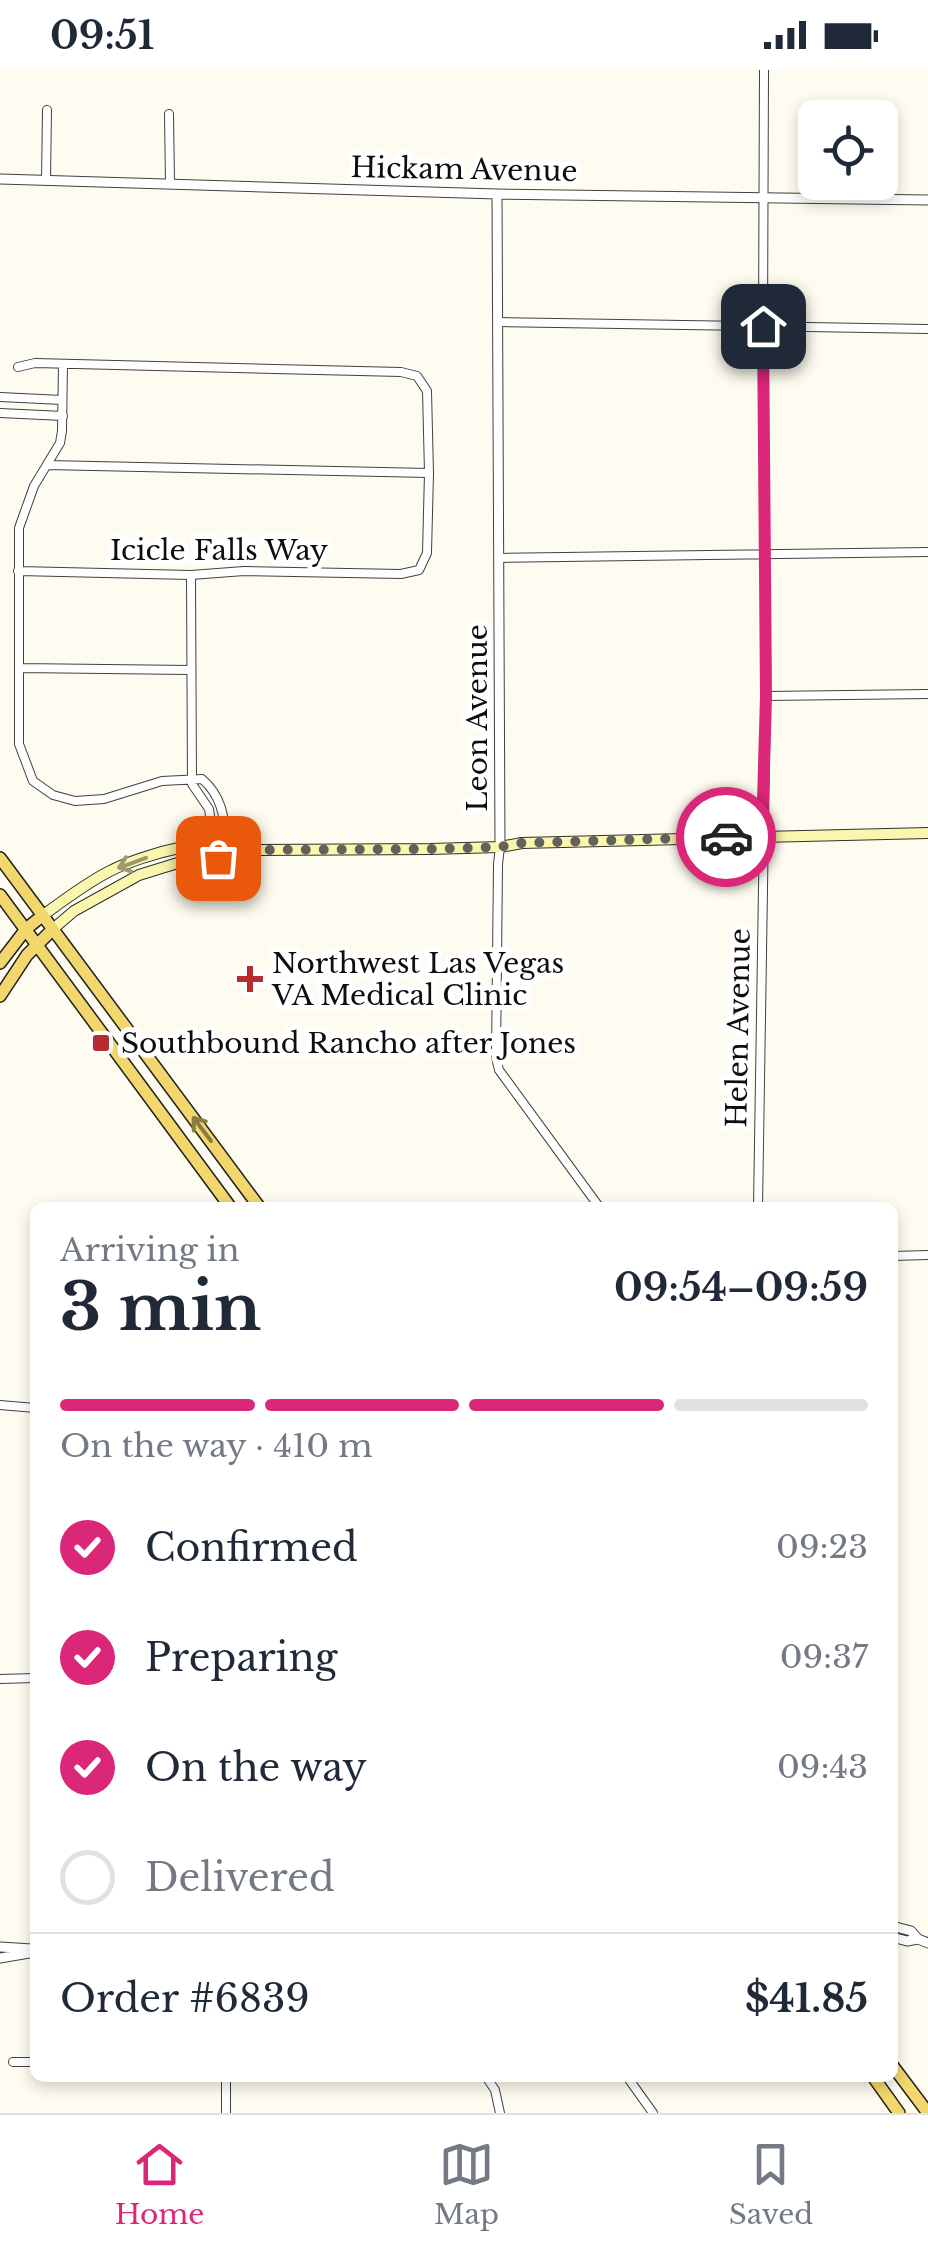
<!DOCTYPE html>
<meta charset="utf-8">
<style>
body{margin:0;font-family:"Libre Baskerville",serif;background:#f2f2f3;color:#1f2937;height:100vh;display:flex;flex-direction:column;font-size:38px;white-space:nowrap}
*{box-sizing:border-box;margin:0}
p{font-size:32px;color:#747a83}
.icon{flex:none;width:55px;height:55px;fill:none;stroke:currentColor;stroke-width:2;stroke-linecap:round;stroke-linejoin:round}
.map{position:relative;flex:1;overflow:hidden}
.sheet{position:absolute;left:30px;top:1132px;width:868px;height:880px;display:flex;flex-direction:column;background:#fff;border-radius:15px;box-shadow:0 5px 15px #0003}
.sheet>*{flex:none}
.buttons{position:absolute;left:798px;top:30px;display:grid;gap:20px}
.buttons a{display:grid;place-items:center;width:100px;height:100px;border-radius:15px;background:#fff;box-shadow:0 5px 15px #0003;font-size:50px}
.pin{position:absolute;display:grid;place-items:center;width:85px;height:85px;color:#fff;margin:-42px;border-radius:20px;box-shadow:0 5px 15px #0006}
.courier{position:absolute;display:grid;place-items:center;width:100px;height:100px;margin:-50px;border:8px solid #db2777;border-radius:50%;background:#fff;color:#222;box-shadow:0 2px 12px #0007}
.overview em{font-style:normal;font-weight:700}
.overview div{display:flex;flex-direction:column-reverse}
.overview{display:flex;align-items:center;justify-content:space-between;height:170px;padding:0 30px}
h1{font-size:65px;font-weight:700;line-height:75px}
.bar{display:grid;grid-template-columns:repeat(4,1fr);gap:15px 10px;align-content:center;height:120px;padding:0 30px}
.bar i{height:12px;border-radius:8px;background:#e0e1e3}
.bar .current{background:#db2777}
.bar p{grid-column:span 4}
.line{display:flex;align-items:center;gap:25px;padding:0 30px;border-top:2px solid #e0e1e3}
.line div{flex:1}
ol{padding:0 30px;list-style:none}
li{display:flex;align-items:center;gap:30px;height:110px}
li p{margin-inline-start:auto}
li .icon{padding:10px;border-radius:50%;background:#db2777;color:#fff;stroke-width:4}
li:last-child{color:#747a83}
li i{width:55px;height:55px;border:5px solid #e0e1e3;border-radius:50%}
.status{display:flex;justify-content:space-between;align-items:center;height:70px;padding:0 50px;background:#fff;direction:ltr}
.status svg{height:28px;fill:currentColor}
.tab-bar{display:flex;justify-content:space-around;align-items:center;height:140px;border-top:2px solid #e0e1e3;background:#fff;font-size:28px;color:#747a83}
.tab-bar a{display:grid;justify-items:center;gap:5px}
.tab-bar .current{color:#db2777}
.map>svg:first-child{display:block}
</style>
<div class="status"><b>09:51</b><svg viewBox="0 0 49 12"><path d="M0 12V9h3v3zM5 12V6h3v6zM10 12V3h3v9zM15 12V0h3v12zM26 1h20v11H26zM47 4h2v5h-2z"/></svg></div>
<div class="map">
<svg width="928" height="2043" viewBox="0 0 928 2043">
<rect width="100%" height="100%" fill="#fefcf0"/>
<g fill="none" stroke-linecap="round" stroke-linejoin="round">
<!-- minor casing -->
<g stroke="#414141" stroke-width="10">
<path id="minor" d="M169,44L170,113
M46,110L47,40
M499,252L928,259
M63,294L62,361L60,373L34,416L19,458V674L33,711L53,725L75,731L104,729L162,711L202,709C222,726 224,747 227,772
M18,297L35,293L401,302L417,306L427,321L429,403L427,483L419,500L401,504L244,501L191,505L18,501
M0,327L62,330
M0,343L63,346
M47,395L429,403
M499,488L928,482
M191,505L192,714L209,739L214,773
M19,598L190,600
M766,626L928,624
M500,777L498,794L496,987L499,1000L600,1138
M758,1138L766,626L763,256L764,0
M892,1186L928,1185
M0,1335L35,1338
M0,1609L35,1608
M13,1992H35
M487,2008L495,2020L500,2043
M628,2008L653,2043
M226,2043V2008"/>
</g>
<!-- tertiary casing -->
<g stroke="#414141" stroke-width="11">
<path id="tertiary" d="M0,109L497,124L928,130
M497,124L500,777
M892,1856L911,1861L918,1869L928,1873
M892,1867L907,1871L918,1869
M0,1877L32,1879
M0,1888L35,1882"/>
</g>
<!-- secondary casing -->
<g stroke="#303030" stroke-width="12">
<path id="secondary" d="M42,846C64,830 85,814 108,802C140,785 229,759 259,780L430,779L500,777L522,773L928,763
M53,859L74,841L139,805L181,792L246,788L259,780"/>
</g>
<!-- primary casing -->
<g stroke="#1f1f1f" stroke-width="14">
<path id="primary" d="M0,788L260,1138
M0,825L231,1138
M0,893L26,859L42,846
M0,926L27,885L53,859
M892,1995L928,2043
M874,2008L899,2043"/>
</g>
<!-- minor -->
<use href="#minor" stroke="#fff" stroke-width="8"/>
<!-- tertiary -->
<use href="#tertiary" stroke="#fff" stroke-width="9"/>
<!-- secondary -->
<use href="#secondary" stroke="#fbf6ae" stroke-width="10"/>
<!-- primary -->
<use href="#primary" stroke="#f2d76c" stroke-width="11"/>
</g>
<!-- one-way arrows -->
<defs><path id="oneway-shaft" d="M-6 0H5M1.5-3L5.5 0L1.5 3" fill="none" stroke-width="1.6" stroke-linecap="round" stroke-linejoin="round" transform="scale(2.5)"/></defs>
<use stroke="#9c996e" href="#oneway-shaft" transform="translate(132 793) rotate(160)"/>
<use stroke="#8b7d42" href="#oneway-shaft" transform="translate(202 1059) rotate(-127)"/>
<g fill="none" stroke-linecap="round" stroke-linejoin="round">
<!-- done -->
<path stroke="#62615d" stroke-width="10" stroke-dasharray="0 18" d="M218,788H246L259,780L430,779L500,777L522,773L726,767"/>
<!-- route -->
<path stroke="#db2777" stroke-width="12" d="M726,767L762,766L766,626L763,256"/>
</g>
<!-- markers -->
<g fill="#b72c2d" stroke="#fff" stroke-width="4">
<path d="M245 894h10v10h10v10h-10v10h-10v-10h-10v-10h10z"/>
<rect x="91" y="963" width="20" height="20" rx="5"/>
</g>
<g text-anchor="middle" stroke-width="10" stroke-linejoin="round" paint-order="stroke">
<!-- street labels -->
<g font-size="28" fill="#0e0e0e" stroke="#fff">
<text transform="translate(464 99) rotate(1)" y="10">Hickam Avenue</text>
<text x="219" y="490">Icicle Falls Way</text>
<text transform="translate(477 648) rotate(-90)" y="10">Leon Avenue</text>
<text transform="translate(738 958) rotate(-89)" y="10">Helen Avenue</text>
</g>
<!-- poi labels -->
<g font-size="28" fill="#0e0e0e" stroke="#fff" text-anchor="start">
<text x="272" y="903">Northwest Las Vegas<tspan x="272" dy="32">VA Medical Clinic</tspan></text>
<text x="121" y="983">Southbound Rancho after Jones</text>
</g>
</g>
</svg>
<div class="buttons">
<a><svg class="icon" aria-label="locate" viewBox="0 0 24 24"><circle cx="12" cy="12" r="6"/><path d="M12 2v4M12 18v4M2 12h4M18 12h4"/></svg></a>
</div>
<div class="pin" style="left:218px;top:788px;background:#ea580c"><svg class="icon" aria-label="bag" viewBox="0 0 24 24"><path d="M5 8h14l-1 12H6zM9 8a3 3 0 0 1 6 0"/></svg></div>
<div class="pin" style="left:763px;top:256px;background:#1f2937"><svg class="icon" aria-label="home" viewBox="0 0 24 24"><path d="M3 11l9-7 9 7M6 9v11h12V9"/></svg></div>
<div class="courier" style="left:726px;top:767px"><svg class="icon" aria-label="car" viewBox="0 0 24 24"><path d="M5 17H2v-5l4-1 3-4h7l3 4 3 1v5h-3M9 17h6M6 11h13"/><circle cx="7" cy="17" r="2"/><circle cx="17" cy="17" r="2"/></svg></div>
<section class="sheet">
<div class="overview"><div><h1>3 min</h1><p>Arriving in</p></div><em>09:54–09:59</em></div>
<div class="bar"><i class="current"></i><i class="current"></i><i class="current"></i><i></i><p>On the way · 410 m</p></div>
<ol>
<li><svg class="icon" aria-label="check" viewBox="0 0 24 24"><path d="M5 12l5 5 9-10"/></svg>Confirmed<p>09:23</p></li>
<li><svg class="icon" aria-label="check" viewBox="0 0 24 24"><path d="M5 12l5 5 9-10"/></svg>Preparing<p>09:37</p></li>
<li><svg class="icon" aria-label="check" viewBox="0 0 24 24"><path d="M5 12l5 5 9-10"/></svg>On the way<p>09:43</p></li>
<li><i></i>Delivered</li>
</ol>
<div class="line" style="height:130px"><div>Order #6839</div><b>$41.85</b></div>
</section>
</div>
<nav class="tab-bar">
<a class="current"><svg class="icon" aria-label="home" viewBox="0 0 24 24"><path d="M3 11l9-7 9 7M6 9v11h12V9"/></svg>Home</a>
<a><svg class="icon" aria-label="map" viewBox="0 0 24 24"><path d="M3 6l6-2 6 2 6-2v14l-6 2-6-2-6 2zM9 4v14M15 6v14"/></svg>Map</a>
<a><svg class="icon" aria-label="saved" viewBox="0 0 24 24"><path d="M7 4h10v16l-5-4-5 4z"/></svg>Saved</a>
</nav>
